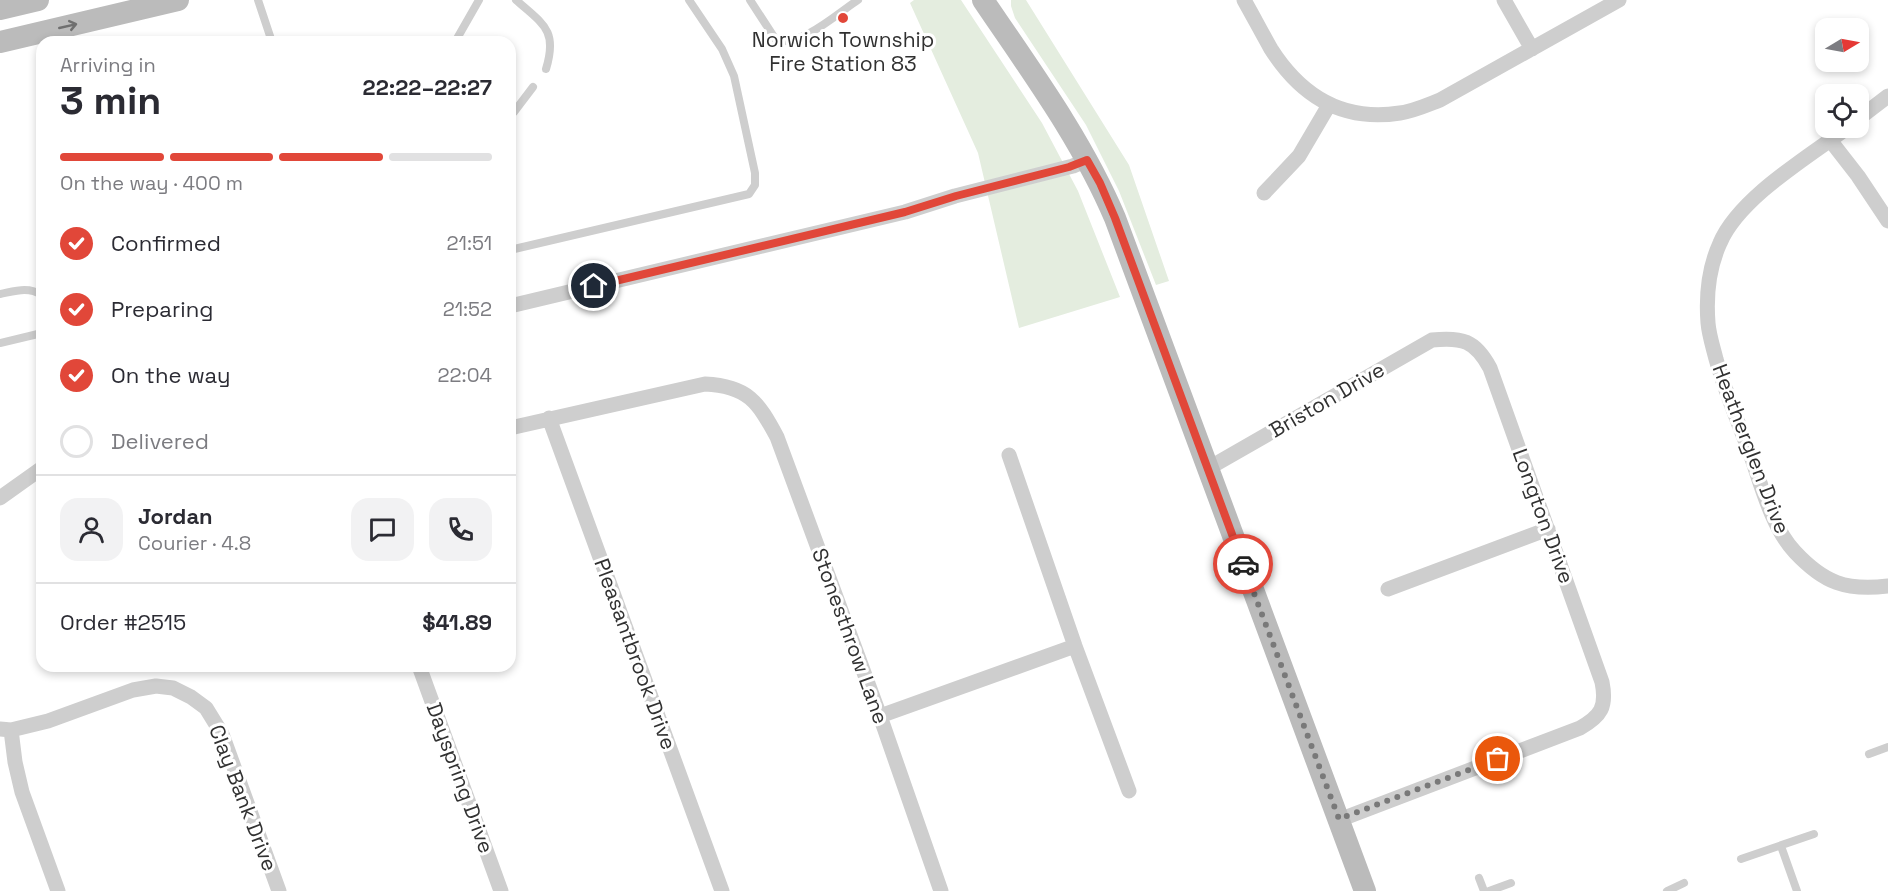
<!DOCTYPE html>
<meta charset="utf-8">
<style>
body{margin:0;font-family:"Space Grotesk",sans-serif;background:#f2f2f3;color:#2b2b33;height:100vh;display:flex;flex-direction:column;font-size:22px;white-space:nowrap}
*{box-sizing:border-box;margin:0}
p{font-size:20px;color:#7c7c81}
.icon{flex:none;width:33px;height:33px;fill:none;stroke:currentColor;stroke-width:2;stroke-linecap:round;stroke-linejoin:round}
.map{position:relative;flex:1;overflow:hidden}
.drawer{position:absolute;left:36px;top:36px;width:480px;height:636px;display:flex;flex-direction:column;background:#fff;border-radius:18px;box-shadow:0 3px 9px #0003}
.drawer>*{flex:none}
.needle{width:39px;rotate:80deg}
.buttons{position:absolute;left:1815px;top:18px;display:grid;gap:12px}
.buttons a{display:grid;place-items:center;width:54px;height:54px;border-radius:12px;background:#fff;box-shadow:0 3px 9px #0003;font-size:30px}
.pin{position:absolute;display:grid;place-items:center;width:51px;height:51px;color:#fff;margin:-26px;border:3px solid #fff;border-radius:50%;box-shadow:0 2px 6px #0007}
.courier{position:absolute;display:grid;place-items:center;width:60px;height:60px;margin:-30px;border:4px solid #e14739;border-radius:50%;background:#fff;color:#222;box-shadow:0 2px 8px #0007}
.overview em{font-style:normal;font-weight:700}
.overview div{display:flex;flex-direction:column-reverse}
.overview{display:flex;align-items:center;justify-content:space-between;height:102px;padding:0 24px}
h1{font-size:39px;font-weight:700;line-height:45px}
.bar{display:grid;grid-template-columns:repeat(4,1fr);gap:9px 6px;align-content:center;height:72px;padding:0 24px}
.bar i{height:8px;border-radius:4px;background:#e1e1e2}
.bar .active{background:#e14739}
.bar p{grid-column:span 4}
.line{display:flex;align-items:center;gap:15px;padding:0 24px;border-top:2px solid #e1e1e2}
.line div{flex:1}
.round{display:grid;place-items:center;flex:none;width:63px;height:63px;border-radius:18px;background:#f2f2f3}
ol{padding:0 24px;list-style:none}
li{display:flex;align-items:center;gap:18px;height:66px}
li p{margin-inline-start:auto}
li .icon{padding:6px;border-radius:50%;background:#e14739;color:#fff;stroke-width:4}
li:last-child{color:#7c7c81}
li i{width:33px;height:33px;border:3px solid #e1e1e2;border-radius:50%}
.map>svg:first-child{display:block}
</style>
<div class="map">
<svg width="1888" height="891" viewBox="0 0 1888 891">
<rect width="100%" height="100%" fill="#fff"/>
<!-- green -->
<path fill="#e4eddf" d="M914,0H961L1042,123L1078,191L1120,297L1019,328L978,153L910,3Z
M1011,0H1026L1129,165L1169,281L1156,285L1119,191L1086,125L1015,18L1011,6Z"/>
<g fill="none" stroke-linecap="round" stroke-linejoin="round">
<!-- lane -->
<path stroke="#cecece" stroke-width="8" d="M258,0L272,42
M516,0C543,24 558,30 546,69
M750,0L776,40C800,48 838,13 858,0
M455,42L479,0
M510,115L514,112L533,87
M510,250L749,194L755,185V173L734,76L722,49L689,0
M0,294C15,291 28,286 42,295
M0,343L42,333
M1869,754L1888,747
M1781,846L1797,891
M1741,859L1814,834
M1479,878L1484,891
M1489,891L1511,883
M1667,891L1684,883"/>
<!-- street -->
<path stroke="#cecece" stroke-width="15" d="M1244,0C1253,16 1262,33 1271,49C1301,96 1343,122 1400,113C1414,111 1427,105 1440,100L1619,0
M1504,0L1532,49
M1858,119L1888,96
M1847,128C1808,157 1739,198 1720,243C1709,267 1706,297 1708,323C1709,335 1713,347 1716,359C1725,391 1738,422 1750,453C1761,484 1772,528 1795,552C1824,583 1846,591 1888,586
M1830,140L1858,176L1888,221
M1264,193L1299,156L1329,105
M510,306L905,212L955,196L1073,166L1087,160
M549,418L722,891
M510,428L705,384C748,386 758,402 777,437L880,716L941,891
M1009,455L1075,646L1129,791
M1207,469L1432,340C1462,337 1475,340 1490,368L1602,682C1607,707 1601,716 1580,728L1339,820
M0,498L42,468
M1388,589L1548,529
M419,666L501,891
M880,716L1075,646
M0,729L11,730L48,721L133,690L156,686L173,688L191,697L206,708L222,734L279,891
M11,730L15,762L22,792L58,891"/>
<!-- secondary -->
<path stroke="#bbb" stroke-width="22" d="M983,0C1031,71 1082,140 1115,218L1365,891
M0,9L38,0
M0,42L178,0"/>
</g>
<!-- one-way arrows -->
<defs><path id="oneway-shaft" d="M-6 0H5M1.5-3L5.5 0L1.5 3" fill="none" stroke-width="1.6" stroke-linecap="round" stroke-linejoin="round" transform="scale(1.5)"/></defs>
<use stroke="#6f6f6f" href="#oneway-shaft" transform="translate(68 26) rotate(-13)"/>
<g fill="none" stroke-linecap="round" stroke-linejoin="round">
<!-- done -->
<path stroke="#797979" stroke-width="6" stroke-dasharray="0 10.8" d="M1243,564L1339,819L1498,759"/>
<!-- route -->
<path stroke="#e14739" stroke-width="8" d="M594,286L905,212L956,196L1069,167L1087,160L1100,183L1115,218L1243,564"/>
</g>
<!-- markers -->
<circle fill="#e14739" stroke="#fff" stroke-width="2" cx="843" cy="18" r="6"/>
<g text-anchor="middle" stroke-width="6" stroke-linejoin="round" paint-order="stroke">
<!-- poi labels -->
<g font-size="21" fill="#313131" stroke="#fff">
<text x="843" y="47">Norwich Township<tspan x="843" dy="24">Fire Station 83</tspan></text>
</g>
<!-- street labels -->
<g font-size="21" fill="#313131" stroke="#fff">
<text transform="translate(1327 400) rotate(-30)" y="7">Briston Drive</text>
<text transform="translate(1751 449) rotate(69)" y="7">Heatherglen Drive</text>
<text transform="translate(1543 516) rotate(70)" y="7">Longton Drive</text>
<text transform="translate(850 636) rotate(70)" y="7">Stonesthrow Lane</text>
<text transform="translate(635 654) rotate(70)" y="7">Pleasantbrook Drive</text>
<text transform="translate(460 778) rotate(70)" y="7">Dayspring Drive</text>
<text transform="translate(243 798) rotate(69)" y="7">Clay Bank Drive</text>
</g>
</g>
</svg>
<div class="buttons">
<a><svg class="needle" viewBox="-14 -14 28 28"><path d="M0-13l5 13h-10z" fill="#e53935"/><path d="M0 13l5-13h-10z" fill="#7c7c81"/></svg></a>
<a><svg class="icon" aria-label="locate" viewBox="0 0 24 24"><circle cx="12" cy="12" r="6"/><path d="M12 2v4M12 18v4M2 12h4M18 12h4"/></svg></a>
</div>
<div class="pin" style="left:1498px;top:759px;background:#ea580c"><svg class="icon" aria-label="bag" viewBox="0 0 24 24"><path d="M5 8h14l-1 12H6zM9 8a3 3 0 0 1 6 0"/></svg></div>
<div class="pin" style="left:594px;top:286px;background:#1f2937"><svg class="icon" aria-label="home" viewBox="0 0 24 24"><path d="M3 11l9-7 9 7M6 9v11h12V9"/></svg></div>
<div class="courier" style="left:1243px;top:564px"><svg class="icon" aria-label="car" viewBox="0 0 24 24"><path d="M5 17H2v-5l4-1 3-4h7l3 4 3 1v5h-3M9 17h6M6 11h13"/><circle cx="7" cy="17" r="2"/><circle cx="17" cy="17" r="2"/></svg></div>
<section class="drawer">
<div class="overview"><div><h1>3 min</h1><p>Arriving in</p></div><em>22:22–22:27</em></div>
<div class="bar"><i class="active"></i><i class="active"></i><i class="active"></i><i></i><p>On the way · 400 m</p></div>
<ol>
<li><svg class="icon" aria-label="check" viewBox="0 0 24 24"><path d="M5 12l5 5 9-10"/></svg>Confirmed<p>21:51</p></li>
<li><svg class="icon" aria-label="check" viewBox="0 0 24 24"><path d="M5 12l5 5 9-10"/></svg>Preparing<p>21:52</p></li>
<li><svg class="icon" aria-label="check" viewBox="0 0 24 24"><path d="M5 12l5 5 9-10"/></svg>On the way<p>22:04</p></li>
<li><i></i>Delivered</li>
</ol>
<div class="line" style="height:108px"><a class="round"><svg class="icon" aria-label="person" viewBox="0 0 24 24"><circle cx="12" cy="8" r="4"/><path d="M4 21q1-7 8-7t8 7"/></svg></a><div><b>Jordan</b><p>Courier · 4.8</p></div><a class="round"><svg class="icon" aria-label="chat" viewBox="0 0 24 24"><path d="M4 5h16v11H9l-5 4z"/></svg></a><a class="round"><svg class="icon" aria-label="phone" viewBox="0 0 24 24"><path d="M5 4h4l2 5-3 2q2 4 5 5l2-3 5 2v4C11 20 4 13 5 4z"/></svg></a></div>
<div class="line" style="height:78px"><div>Order #2515</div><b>$41.89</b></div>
</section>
</div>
